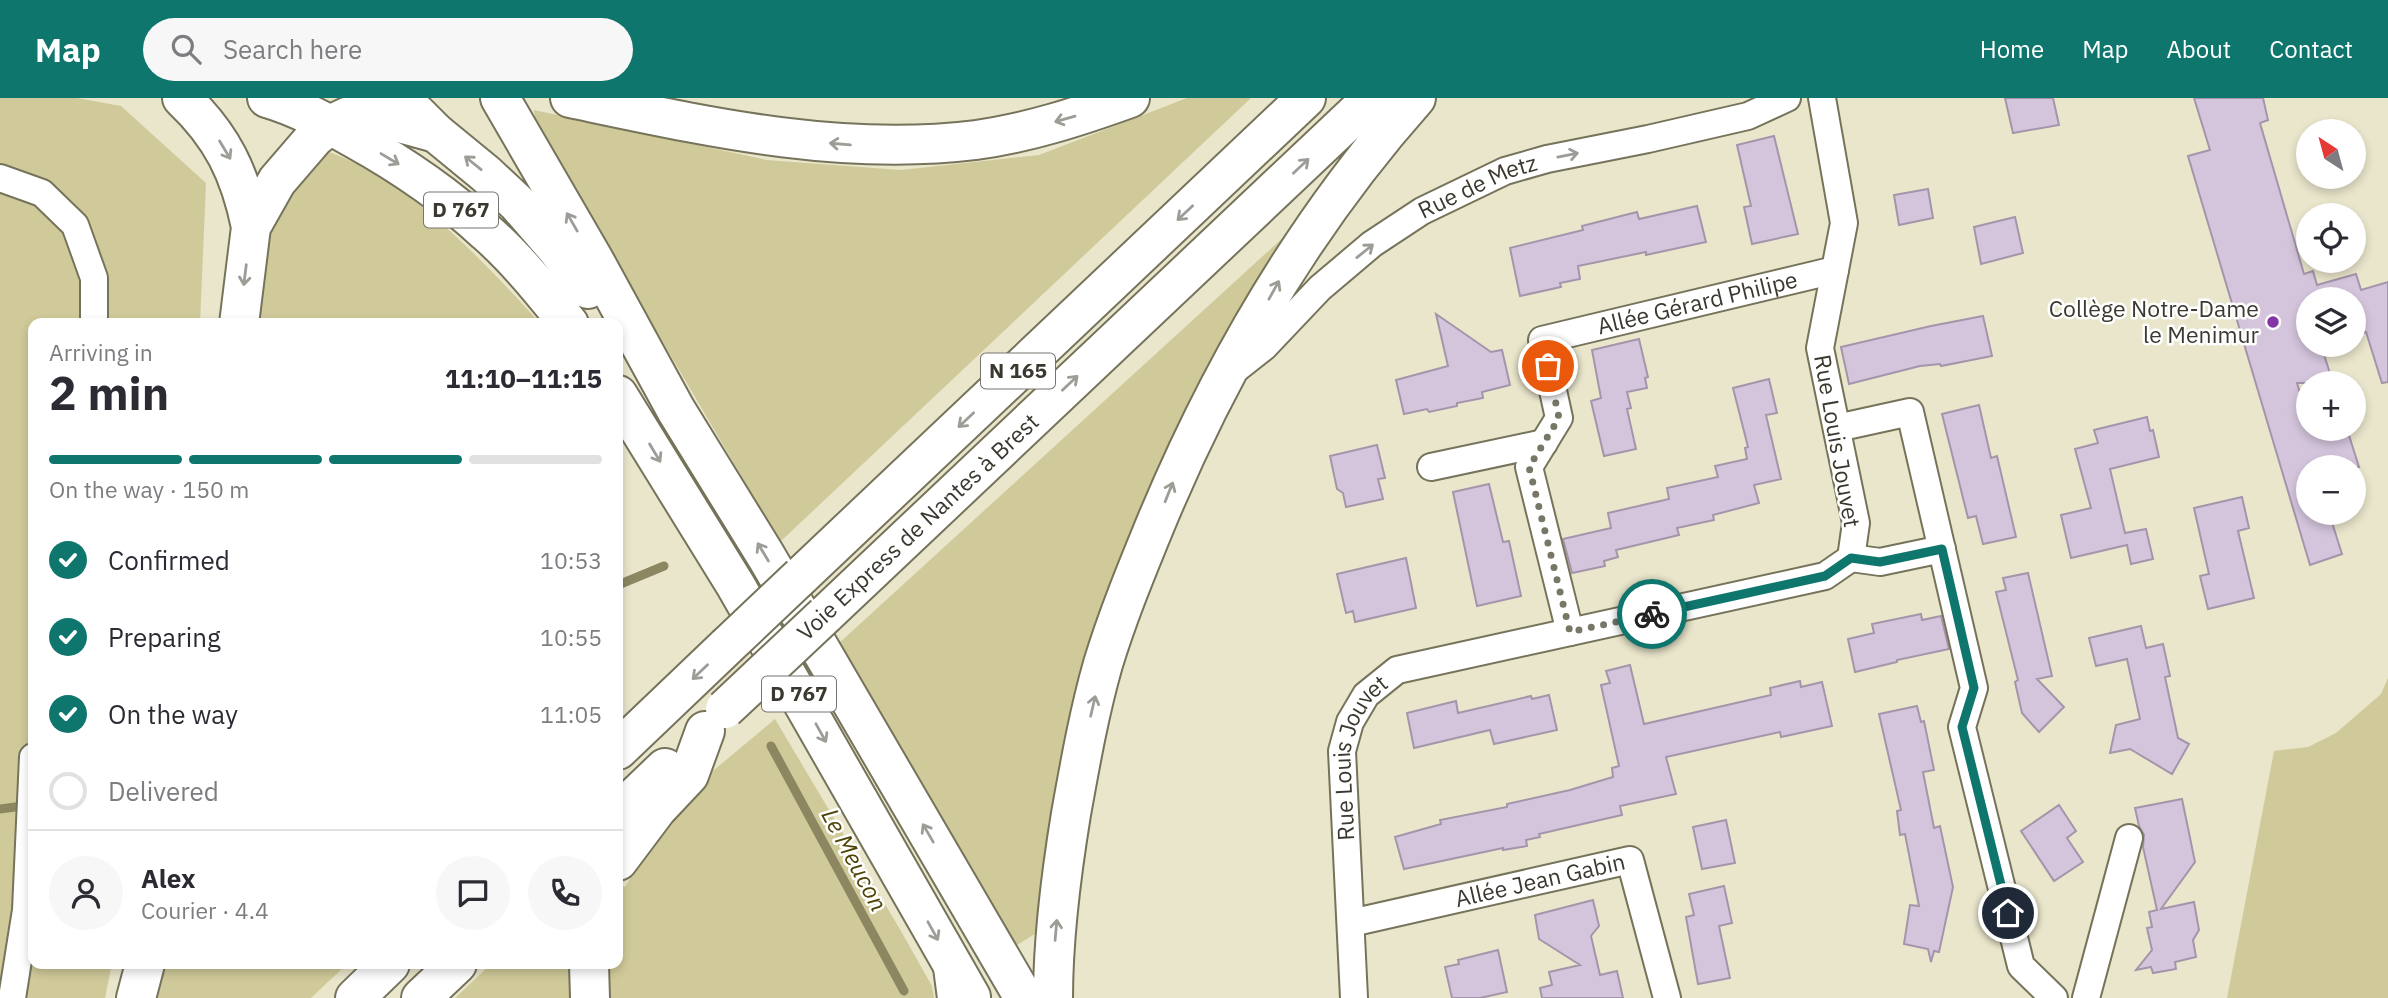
<!DOCTYPE html>
<meta charset="utf-8">
<style>
body{margin:0;font-family:"IBM Plex Sans",sans-serif;background:#f7f7f7;color:#2b2b33;height:100vh;display:flex;flex-direction:column;font-size:26px;white-space:nowrap}
*{box-sizing:border-box;margin:0}
p{font-size:23px;color:#7c7c81}
.icon{flex:none;width:38px;height:38px;fill:none;stroke:currentColor;stroke-width:2;stroke-linecap:round;stroke-linejoin:round}
.map{position:relative;flex:1;overflow:hidden}
.sheet{position:absolute;left:28px;top:220px;width:595px;height:651px;display:flex;flex-direction:column;background:#fff;border-radius:14px;box-shadow:0 4px 10px #0003}
.sheet>*{flex:none}
.needle{width:46px;rotate:324deg}
.controls{position:absolute;left:2296px;top:21px;display:grid;gap:14px}
.controls a{display:grid;place-items:center;width:70px;height:70px;border-radius:50%;background:#fff;box-shadow:0 4px 10px #0003;font-size:35px}
.pin{position:absolute;display:grid;place-items:center;width:60px;height:60px;color:#fff;margin:-30px;border:4px solid #fff;border-radius:50%;box-shadow:0 2px 7px #0007}
.courier{position:absolute;display:grid;place-items:center;width:70px;height:70px;margin:-35px;border:5px solid #0f766e;border-radius:50%;background:#fff;color:#222;box-shadow:0 2px 9px #0007}
.head em{font-style:normal;font-weight:700}
.head div{display:flex;flex-direction:column-reverse}
.head{display:flex;align-items:center;justify-content:space-between;height:119px;padding:0 21px}
h1{font-size:46px;font-weight:700;line-height:52px}
.bar{display:grid;grid-template-columns:repeat(4,1fr);gap:10px 7px;align-content:center;height:84px;padding:0 21px}
.bar i{height:9px;border-radius:5px;background:#e1e1e2}
.bar .active{background:#0f766e}
.bar p{grid-column:span 4}
.line{display:flex;align-items:center;gap:18px;padding:0 21px;border-top:2px solid #e1e1e2}
.line div{flex:1}
.round{display:grid;place-items:center;flex:none;width:74px;height:74px;border-radius:37px;background:#f7f7f7}
ol{padding:0 21px;list-style:none}
li{display:flex;align-items:center;gap:21px;height:77px}
li p{margin-inline-start:auto}
li .icon{padding:7px;border-radius:50%;background:#0f766e;color:#fff;stroke-width:4}
li:last-child{color:#7c7c81}
li i{width:38px;height:38px;border:4px solid #e1e1e2;border-radius:50%}
header{display:flex;align-items:center;gap:42px;box-sizing:border-box;height:98px;padding:0 35px;background:#0f766e;color:#fff}
header strong{font-size:33px}
nav{display:flex;gap:38px;margin-inline-start:auto;font-size:24px}
.search{width:490px;height:63px;background:#f7f7f7;display:flex;align-items:center;gap:18px;box-sizing:border-box;padding:0 24px;border-radius:38px;color:#7c7c81;font-size:26px}
.map>svg:first-child{display:block}
</style>
<header>
<strong>Map</strong>
<div class="search"><svg class="icon" aria-label="search" viewBox="0 0 24 24"><circle cx="10" cy="10" r="6"/><path d="M15 15l6 6"/></svg>Search here</div>
<nav><a>Home</a><a>Map</a><a>About</a><a>Contact</a></nav>
</header>
<div class="map">
<svg width="2388" height="900" viewBox="0 0 2388 900">
<rect width="100%" height="100%" fill="#eae6cc"/>
<!-- green -->
<path fill="#d0ca9a" d="M0,0H77L121,8L206,85L200,226H33V866H112L105,900H0Z
M1187,0H1251L780,444L536,28L534,12L767,62L901,72L1039,57Z
M329,54C410,83 483,163 541,226H254L267,140L307,61Z
M1287,136L1202,293L1038,834L1009,852L838,546Z
M2388,580V900H2227L2274,653L2308,649L2336,635L2381,596Z
M775,621L901,833L932,888L934,900H455L491,866H618V786L625,789L659,731L714,672Z
M154,866H347L311,900H149Z"/>
<g fill="none" stroke-linecap="round" stroke-linejoin="round">
<!-- stream -->
<path stroke="#8c8761" stroke-width="9" d="M618,487L664,468
M771,648L904,893
M0,711L30,707"/>
</g>
<!-- building -->
<path fill="#d4c5dc" stroke="#a495ab" stroke-width="2" d="M2005,0H2053L2059,27L2013,35Z
M2194,0H2263L2268,22L2260,25L2304,176L2313,173L2317,187L2356,176L2361,192L2388,184V284L2382,285L2366,234L2354,238V201H2308V247H2321L2333,285H2297L2308,322V331H2347L2359,369H2308V415H2329L2342,456L2310,467L2188,58L2210,52Z
M1774,38L1798,136L1752,146L1744,109L1751,108L1737,47Z
M1928,91L1933,120L1899,127L1894,97Z
M1697,108L1706,144L1646,157V154L1578,168L1580,181L1560,185L1561,189L1520,198L1510,150L1583,132L1582,128L1637,114L1639,121Z
M2015,119L2023,155L1981,166L1974,129Z
M1436,216L1491,254L1502,252L1510,287L1482,294L1483,300L1457,305V308L1429,314L1427,311L1404,316L1396,282L1448,268Z
M1983,218L1992,258L1941,268L1940,266L1920,268L1849,286L1841,249L1931,228Z
M1639,241L1648,279L1645,280L1647,290L1627,294L1631,310L1627,311L1636,351L1604,358L1591,303L1601,300L1592,252Z
M1769,281L1777,315L1766,317L1781,381L1754,387L1759,405L1713,417L1714,422L1677,430L1679,437L1616,452L1618,459L1604,463L1605,468L1572,475L1563,441L1611,430L1608,415L1669,401L1667,390L1718,379L1715,368L1747,361L1745,350L1748,349L1733,290Z
M1979,307L1991,360L1997,358L2016,439L1983,446L1976,418L1968,420L1942,316Z
M2147,319L2150,333L2153,332L2159,359L2110,371L2125,435L2146,431L2153,461L2131,466L2127,447L2071,460L2061,417L2091,410L2075,351L2098,345L2094,332Z
M1377,347L1385,380L1378,381L1383,401L1346,409L1343,395L1337,391L1330,358Z
M1489,386L1503,444L1509,443L1521,498L1477,508L1453,394Z
M2242,399L2249,430L2238,433L2254,500L2208,511L2200,478L2209,476L2194,410Z
M1406,460L1416,510L1355,524L1353,513L1346,515L1337,476Z
M2028,475L2052,578L2037,581L2064,609L2039,634L2022,615L2015,584L2018,582L1996,494L2006,492L2003,480Z
M1921,516L1922,522L1941,518L1949,551L1897,562V564L1855,574L1848,541L1874,535L1872,526Z
M2141,528L2146,550L2163,546L2170,578L2165,579L2178,640L2189,646L2172,676L2130,651L2110,655L2116,627L2140,621L2127,561L2096,568L2089,540Z
M1630,567L1644,626L1771,597L1770,590L1800,583L1801,589L1822,584L1832,628L1781,639L1780,634L1666,659L1676,696L1620,708L1622,717L1539,736L1540,739L1526,742L1527,748L1503,752V750L1404,771L1395,739L1441,726L1440,722L1507,709V706L1570,692L1613,679L1612,670L1619,668L1601,587L1610,585L1606,573Z
M1549,597L1557,632L1494,646L1490,632L1414,650L1407,615L1456,603L1458,615L1531,598L1532,601Z
M1917,608L1921,624L1924,623L1934,672L1923,674L1934,730L1940,728L1953,789L1939,854L1934,853L1931,864L1928,851L1904,846L1910,807L1919,808L1905,736L1900,737L1897,713L1901,712L1879,616Z
M2182,701L2195,764L2161,811L2194,804L2199,832L2193,842L2196,859L2175,864L2176,871L2153,875L2151,869L2136,872L2152,852L2147,830L2152,829L2149,814L2157,812L2143,749L2144,737L2139,728L2135,710Z
M2059,707L2076,733L2067,740L2083,764L2054,783L2021,733Z
M1726,722L1735,765L1702,771L1693,729Z
M1724,788L1732,825L1719,828L1730,880L1698,886L1686,819L1694,817L1689,796Z
M1593,802L1599,828L1591,838L1600,877L1617,873L1623,900H1542L1540,890L1552,887L1549,874L1580,867L1539,841L1535,817Z
M1498,852L1507,894L1480,900H1452L1445,869L1459,866L1458,862Z"/>
<g fill="none" stroke-linecap="round" stroke-linejoin="round">
<!-- minor casing -->
<g stroke="#76735b" stroke-width="30">
<g id="minor">
<path d="M0,80L42,95L75,127L94,180V226"/>
<path id="s1" d="M1236,271L1264,249L1320,190L1372,146L1422,113L1505,73L1547,61L1648,41L1748,18L1787,0"/>
<path d="M1837,330L1910,314L1974,590L1962,629L2021,868L2054,900"/>
<path d="M1431,369L1544,345"/>
<path d="M1851,460L1880,464L1942,451"/>
<path id="s2" d="M1570,534L1529,369L1559,320L1542,242L1835,172"/>
<path id="s3" d="M1351,825L1630,762L1667,900"/>
<path d="M12,900L26,812L33,659"/>
<path id="s4" d="M1354,900L1342,653L1350,624L1366,597L1397,572L1825,478L1851,460L1856,425L1820,250L1844,125L1822,0"/>
<path d="M2086,900L2129,740"/>
</g>
</g>
<!-- primary casing -->
<g stroke="#76735b" stroke-width="42">
<path id="primary" d="M267,0C298,9 327,25 355,41C402,67 446,97 486,134C517,161 543,194 569,226
M393,0L416,15L436,35L486,76L517,105L557,151L588,191
M500,0L594,162L676,312L766,458L1024,900
M618,297L736,488L971,899"/>
</g>
<!-- trunk casing -->
<g stroke="#76735b" stroke-width="42">
<path id="trunk" d="M182,0C222,38 240,75 251,129
M570,0C704,28 838,59 976,42C1028,35 1080,18 1130,0
M239,226L251,129L277,83L314,40L330,27L349,18L367,16L436,35
M801,478L1306,0
M825,517L1372,0
M618,652L727,548
M618,715L665,670
M618,763L657,711L689,677L705,633
M589,866L590,900
M953,869L957,900
M136,900L145,866
M355,900L390,866
M421,900L457,866
M1053,900C1053,838 1061,777 1071,716C1080,666 1089,615 1103,566C1117,520 1135,476 1153,432C1217,276 1303,127 1416,0"/>
</g>
<!-- minor -->
<use href="#minor" stroke="#fff" stroke-width="26"/>
<!-- primary -->
<use href="#primary" stroke="#fff" stroke-width="38"/>
<!-- trunk -->
<use href="#trunk" stroke="#fff" stroke-width="38"/>
<!-- trunk-bridge casing -->
<g stroke="#76735b" stroke-width="42" stroke-linecap="butt">
<path id="trunk-bridge" d="M727,548L801,478
M725,611L825,517"/>
</g>
<!-- trunk-bridge -->
<use href="#trunk-bridge" stroke="#fff" stroke-width="38"/>
</g>
<!-- one-way arrows -->
<defs><path id="oneway-shaft" d="M-6 0H5M1.5-3L5.5 0L1.5 3" fill="none" stroke-width="1.6" stroke-linecap="round" stroke-linejoin="round" transform="scale(1.75)"/></defs>
<g stroke="#9d9c97">
<use href="#oneway-shaft" transform="translate(1065 21) rotate(164)"/>
<use href="#oneway-shaft" transform="translate(840 46) rotate(-175)"/>
<use href="#oneway-shaft" transform="translate(225 52) rotate(59)"/>
<use href="#oneway-shaft" transform="translate(1568 57) rotate(-11)"/>
<use href="#oneway-shaft" transform="translate(390 61) rotate(31)"/>
<use href="#oneway-shaft" transform="translate(473 65) rotate(-141)"/>
<use href="#oneway-shaft" transform="translate(1301 68) rotate(-43)"/>
<use href="#oneway-shaft" transform="translate(1185 115) rotate(137)"/>
<use href="#oneway-shaft" transform="translate(572 124) rotate(-120)"/>
<use href="#oneway-shaft" transform="translate(1365 153) rotate(-39)"/>
<use href="#oneway-shaft" transform="translate(245 177) rotate(97)"/>
<use href="#oneway-shaft" transform="translate(1274 192) rotate(-61)"/>
<use href="#oneway-shaft" transform="translate(1070 285) rotate(-43)"/>
<use href="#oneway-shaft" transform="translate(966 322) rotate(137)"/>
<use href="#oneway-shaft" transform="translate(655 355) rotate(59)"/>
<use href="#oneway-shaft" transform="translate(1169 394) rotate(-68)"/>
<use href="#oneway-shaft" transform="translate(763 454) rotate(-121)"/>
<use href="#oneway-shaft" transform="translate(700 574) rotate(136)"/>
<use href="#oneway-shaft" transform="translate(1093 608) rotate(-77)"/>
<use href="#oneway-shaft" transform="translate(821 635) rotate(61)"/>
<use href="#oneway-shaft" transform="translate(928 735) rotate(-120)"/>
<use href="#oneway-shaft" transform="translate(1056 832) rotate(-85)"/>
<use href="#oneway-shaft" transform="translate(933 833) rotate(61)"/>
</g>
<g fill="none" stroke-linecap="round" stroke-linejoin="round">
<!-- done -->
<path stroke="#787666" stroke-width="7" stroke-dasharray="0 12.6" d="M1548,268L1559,320L1529,369L1570,534L1652,516"/>
<!-- route -->
<path stroke="#0f766e" stroke-width="9" d="M1652,516L1825,478L1851,460L1880,464L1942,451L1974,590L1962,629L2008,815"/>
</g>
<!-- markers -->
<circle fill="#8435a5" stroke="#fff" stroke-width="2.5" cx="2273" cy="224" r="7"/>
<g text-anchor="middle" stroke-width="5" stroke-linejoin="round" paint-order="stroke">
<!-- shield labels -->
<g fill="#fff" stroke="#76746d" stroke-width="2">
<rect x="424" y="94.5" width="74" height="35" rx="5"/>
<rect x="981" y="255.5" width="74" height="35" rx="5"/>
<rect x="762" y="578.5" width="74" height="35" rx="5"/>
</g>
<g font-size="21" font-weight="bold" fill="#3b392f">
<text x="461" y="119">D 767</text>
<text x="1018" y="280">N 165</text>
<text x="799" y="603">D 767</text>
</g>
<!-- street labels -->
<g font-size="23" fill="#3b392f" stroke="#fff">
<text dy="8" stroke="none"><textPath href="#s1" startOffset="306">Rue de Metz</textPath></text>
<text dy="8" stroke="none"><textPath href="#s2" startOffset="467">Allée Gérard Philipe</textPath></text>
<text transform="translate(1837 343) rotate(80)" y="8">Rue Louis Jouvet</text>
<text transform="translate(918 429) rotate(-43)" y="8">Voie Express de Nantes à Brest</text>
<text dy="8" stroke="none"><textPath href="#s4" startOffset="245">Rue Louis Jouvet</textPath></text>
<text dy="8" stroke="none"><textPath href="#s3" startOffset="194">Allée Jean Gabin</textPath></text>
</g>
<!-- poi labels -->
<g font-size="23" fill="#3b392f" stroke="#fff" text-anchor="end">
<text x="2259" y="219">Collège Notre-Dame<tspan x="2259" dy="26">le Menimur</tspan></text>
</g>
<!-- water labels -->
<g font-size="24" font-style="italic" fill="#4e4507" stroke="#fff">
<text transform="translate(854 762) rotate(62)" y="8">Le Meucon</text>
</g>
</g>
</svg>
<div class="controls">
<a><svg class="needle" viewBox="-14 -14 28 28"><path d="M0-13l5 13h-10z" fill="#e53935"/><path d="M0 13l5-13h-10z" fill="#7c7c81"/></svg></a>
<a><svg class="icon" aria-label="locate" viewBox="0 0 24 24"><circle cx="12" cy="12" r="6"/><path d="M12 2v4M12 18v4M2 12h4M18 12h4"/></svg></a>
<a><svg class="icon" aria-label="layers" viewBox="0 0 24 24"><path d="M12 4l9 5-9 5-9-5zM3 14l9 5 9-5"/></svg></a>
<a>+</a>
<a>−</a>
</div>
<div class="pin" style="left:1548px;top:268px;background:#ea580c"><svg class="icon" aria-label="bag" viewBox="0 0 24 24"><path d="M5 8h14l-1 12H6zM9 8a3 3 0 0 1 6 0"/></svg></div>
<div class="pin" style="left:2008px;top:815px;background:#1f2937"><svg class="icon" aria-label="home" viewBox="0 0 24 24"><path d="M3 11l9-7 9 7M6 9v11h12V9"/></svg></div>
<div class="courier" style="left:1652px;top:516px"><svg class="icon" aria-label="bike" viewBox="0 0 24 24"><circle cx="6" cy="16" r="4"/><circle cx="18" cy="16" r="4"/><path d="M6 16l4-8h5l3 8M10 8l3 8H6M13 5h3"/></svg></div>
<section class="sheet">
<div class="head"><div><h1>2 min</h1><p>Arriving in</p></div><em>11:10–11:15</em></div>
<div class="bar"><i class="active"></i><i class="active"></i><i class="active"></i><i></i><p>On the way · 150 m</p></div>
<ol>
<li><svg class="icon" aria-label="check" viewBox="0 0 24 24"><path d="M5 12l5 5 9-10"/></svg>Confirmed<p>10:53</p></li>
<li><svg class="icon" aria-label="check" viewBox="0 0 24 24"><path d="M5 12l5 5 9-10"/></svg>Preparing<p>10:55</p></li>
<li><svg class="icon" aria-label="check" viewBox="0 0 24 24"><path d="M5 12l5 5 9-10"/></svg>On the way<p>11:05</p></li>
<li><i></i>Delivered</li>
</ol>
<div class="line" style="height:126px"><a class="round"><svg class="icon" aria-label="person" viewBox="0 0 24 24"><circle cx="12" cy="8" r="4"/><path d="M4 21q1-7 8-7t8 7"/></svg></a><div><b>Alex</b><p>Courier · 4.4</p></div><a class="round"><svg class="icon" aria-label="chat" viewBox="0 0 24 24"><path d="M4 5h16v11H9l-5 4z"/></svg></a><a class="round"><svg class="icon" aria-label="phone" viewBox="0 0 24 24"><path d="M5 4h4l2 5-3 2q2 4 5 5l2-3 5 2v4C11 20 4 13 5 4z"/></svg></a></div>
</section>
</div>
